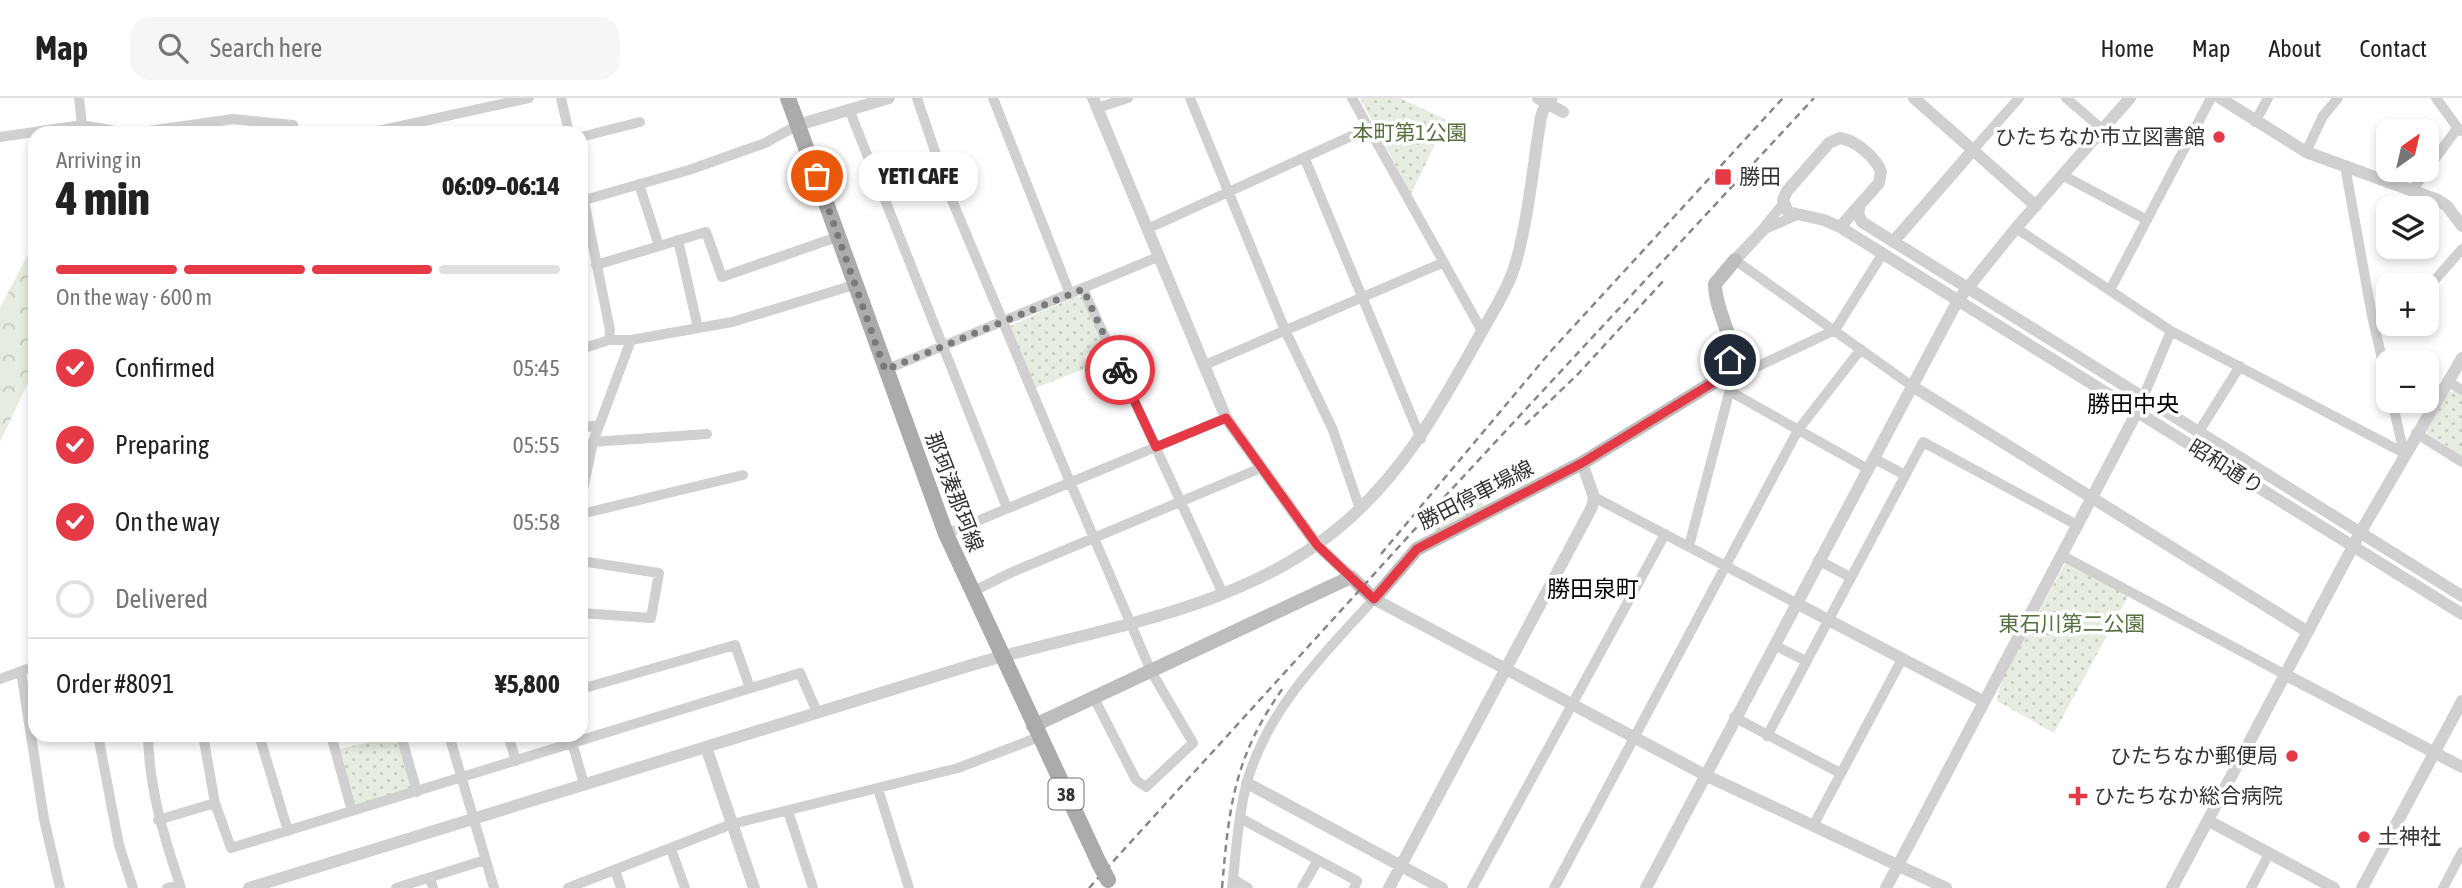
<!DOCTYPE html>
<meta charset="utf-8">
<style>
body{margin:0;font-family:"Asap Condensed","Noto Sans JP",sans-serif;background:#f6f6f6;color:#222;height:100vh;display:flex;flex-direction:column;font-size:26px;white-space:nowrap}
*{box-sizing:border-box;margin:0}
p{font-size:23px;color:#767676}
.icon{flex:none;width:38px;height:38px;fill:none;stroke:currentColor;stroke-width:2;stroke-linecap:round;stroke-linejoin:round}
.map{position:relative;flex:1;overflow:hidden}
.details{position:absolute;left:28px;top:28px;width:560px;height:616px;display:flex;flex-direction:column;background:#fff;border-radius:21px;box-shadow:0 4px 10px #0003}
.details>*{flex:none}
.needle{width:46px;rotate:34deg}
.fabs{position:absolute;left:2376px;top:21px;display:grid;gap:14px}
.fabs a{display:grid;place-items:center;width:63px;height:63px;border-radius:14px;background:#fff;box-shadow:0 4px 10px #0003;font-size:35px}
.pin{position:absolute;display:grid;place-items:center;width:60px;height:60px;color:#fff;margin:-30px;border:4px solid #fff;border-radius:50%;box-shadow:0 2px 7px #0007}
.courier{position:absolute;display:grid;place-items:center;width:70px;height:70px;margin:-35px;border:5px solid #e63946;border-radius:50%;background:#fff;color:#222;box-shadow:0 2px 9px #0007}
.bubble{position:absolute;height:49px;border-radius:21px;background:#fff;box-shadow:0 4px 10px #0003;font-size:23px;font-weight:800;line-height:49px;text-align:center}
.summary em{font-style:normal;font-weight:800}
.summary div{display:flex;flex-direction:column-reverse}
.summary{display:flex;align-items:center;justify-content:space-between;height:119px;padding:0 28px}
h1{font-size:46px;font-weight:800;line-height:52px}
.bar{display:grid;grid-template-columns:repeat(4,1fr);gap:10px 7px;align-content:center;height:84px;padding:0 28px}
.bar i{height:9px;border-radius:5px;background:#e0e0e0}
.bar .on{background:#e63946}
.bar p{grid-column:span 4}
.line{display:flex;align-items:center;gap:18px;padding:0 28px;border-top:2px solid #e0e0e0}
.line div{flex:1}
ol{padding:0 28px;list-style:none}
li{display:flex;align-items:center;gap:21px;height:77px}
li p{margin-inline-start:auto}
li .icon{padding:7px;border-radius:50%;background:#e63946;color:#fff;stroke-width:4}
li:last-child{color:#767676}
li i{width:38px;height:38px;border:4px solid #e0e0e0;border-radius:50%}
header{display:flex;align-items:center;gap:42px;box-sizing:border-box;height:98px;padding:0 35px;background:#fff;border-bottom:2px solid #e0e0e0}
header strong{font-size:33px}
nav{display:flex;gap:38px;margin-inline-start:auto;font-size:24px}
.search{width:490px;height:63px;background:#f6f6f6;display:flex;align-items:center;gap:18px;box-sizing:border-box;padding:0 24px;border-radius:21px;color:#767676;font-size:26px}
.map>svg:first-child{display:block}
</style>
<header>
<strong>Map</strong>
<div class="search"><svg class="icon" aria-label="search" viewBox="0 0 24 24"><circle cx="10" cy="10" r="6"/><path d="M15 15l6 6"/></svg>Search here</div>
<nav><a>Home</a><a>Map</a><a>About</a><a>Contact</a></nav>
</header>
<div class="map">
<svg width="2462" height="790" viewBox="0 0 2462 790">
<defs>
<pattern id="forest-crowns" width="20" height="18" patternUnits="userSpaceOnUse" patternTransform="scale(1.75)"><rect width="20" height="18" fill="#e6ecdf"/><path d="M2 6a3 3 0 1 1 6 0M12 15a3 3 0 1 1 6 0" fill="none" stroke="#c6cbc0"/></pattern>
<pattern id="park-dots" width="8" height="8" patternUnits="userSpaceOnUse" patternTransform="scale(1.75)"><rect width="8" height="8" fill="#e6ecdf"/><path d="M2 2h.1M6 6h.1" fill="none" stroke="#c6cbc0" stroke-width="1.8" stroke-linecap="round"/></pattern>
</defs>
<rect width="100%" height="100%" fill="#fff"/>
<!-- forest -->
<path fill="url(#forest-crowns)" d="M35,143V270L0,344V210Z"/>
<!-- park -->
<path fill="url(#park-dots)" d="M1360,0H1400L1447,22L1411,96Z
M1077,198L1085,201L1105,248L1084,257L1089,269L1035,290L1010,228Z
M2455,293L2462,297V358L2427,335L2426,331L2449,294Z
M1472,390L1486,410L1436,437L1432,430Z
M2067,462L2129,497L2054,635L1997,603L2002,581Z
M398,637L412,690L359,708L355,705L340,651Z"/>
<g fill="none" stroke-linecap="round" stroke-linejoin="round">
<!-- minor -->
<path stroke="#d0d0d0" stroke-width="10" d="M79,0L82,27
M561,0L569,35
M917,0L949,95L1070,384L1151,573L1193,645L1146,689L1136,682L1094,600
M993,0L1070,196
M1190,0L1285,232L1333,332L1360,411
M1352,0L1482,233
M2066,0L2102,31
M2436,0L2460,33
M1097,10L1128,0
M849,11L1007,410
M2255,24L2268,0
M369,35L529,0
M0,39L82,27L121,34L148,33L233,21L293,27V35
M581,39L640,24
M1973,52L2019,0
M2306,54L2323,18L2338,0
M1305,61L1421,341
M2345,68L2372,218L2389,290
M2062,77L2147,122
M639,86L659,148
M581,88L610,232L609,242L581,251
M2413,91L2456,32
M581,103L689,72L765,45L798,27
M1765,128L1783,106
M2016,130L2171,233L2404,355
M1147,131L1369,30
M1763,132L1795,118
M678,142L698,230
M1735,162L1912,288
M596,167L706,134L722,179L837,139
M1083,191L1223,496
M2427,191L2462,151
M2110,192L2211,0
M2372,218L2389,216
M609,242H631L732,224L854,187
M1205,267L1442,165
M1725,271L1734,276L1750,272L1835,232L1883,155
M885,272L1158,159
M2447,283L2462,292
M1731,294L1868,371
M2392,303L2404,355
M2137,314L2171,233
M581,330L599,327
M2198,335L2240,268
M2416,335L2462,364
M593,344L707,336
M1873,360L1905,377
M1594,399L1796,505
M581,401L593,344L631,242
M581,416L743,377
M946,436L1226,320
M1689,448L1734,276
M2061,457L2286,577
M1818,462L1850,479
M581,463L659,475L651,520L581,515
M972,494L1010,475L1261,370
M1774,547L1806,563
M21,574L44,721L60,790
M0,581L35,568
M581,591L735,547L750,590
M1734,619L1840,675
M98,637L119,747L133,790
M148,637C149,691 164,739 181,790
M203,637L215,705L231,750L800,575L817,614
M259,637L288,733
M331,637L352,713
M401,637L417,694
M449,637L494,790
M508,637L516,663
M570,637L584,686
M1767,638L1923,344L2077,427
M878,691L909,790
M788,713L813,790
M1240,720L1357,783L1354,790
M158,722L215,705
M1813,728L1902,561
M671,751L685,790
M615,772L621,790
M430,780L433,790
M1233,781L1248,790
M167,790L180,787
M396,790L485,762
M568,790L732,726L958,670L1039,639
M1232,790C1236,755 1238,718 1247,684C1268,610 1324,556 1374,501
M1302,790L1318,762
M1472,790L1665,436
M1554,790L1798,332L1861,251
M2251,790L2269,756
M2443,790L2462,754"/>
<!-- tertiary -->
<path stroke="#d0d0d0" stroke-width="12" d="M1093,0L1226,320L1317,447L1351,479
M1538,0L1563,14
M1914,0L2036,108
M2220,0L2306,54L2438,102L2447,108L2462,128
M798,27L889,0
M1860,107L1858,116L1862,124L2462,498
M1840,129L1879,85L1881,74C1876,59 1855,42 1840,40L1829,45L1787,93L1783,102L1788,114L1824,122L1840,129L2462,516
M1893,144L1973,52
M1735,162L1763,132
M1912,288L2308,534
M1374,501L1705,677L1946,790
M1796,505L1983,603
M2286,577L2462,669
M706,649L754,790
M1247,685L1442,790
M2209,723L2334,790
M249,790C488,717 726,642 965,569C1089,531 1233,516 1336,432C1400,380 1437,314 1476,244C1490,218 1508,192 1516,164C1529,117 1533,67 1541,19L1546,4L1552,0
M1389,790L1592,409L1594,399L1582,365
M1646,790L1958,202L2016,130L2130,0
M1886,790L2137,314
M2172,790L2360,435L2462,260
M2362,790L2462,603"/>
<!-- secondary -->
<path stroke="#bdbdbd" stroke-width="14" d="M1033,628L1351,479L1374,501L1417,451L1582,365L1714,284C1750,249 1715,224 1715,186L1735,162"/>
<!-- primary -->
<path stroke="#ababab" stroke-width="16" d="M788,0L946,436L1099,765"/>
<!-- rail -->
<path stroke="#888" stroke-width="2.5" stroke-dasharray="7 5" stroke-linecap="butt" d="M1525,327L1578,276L1666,180
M1381,456L1551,253L1783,0
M1089,790L1425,420L1814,0
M1222,790C1229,708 1234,659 1283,590"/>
<!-- primary-bridge -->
<path stroke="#ababab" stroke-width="16" d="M1099,765L1108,782"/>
</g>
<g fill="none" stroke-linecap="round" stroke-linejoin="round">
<!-- done -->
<path stroke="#7a7a7a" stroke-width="7" stroke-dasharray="0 12.6" d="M817,78L885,272L1083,191L1120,272"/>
<!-- route -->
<path stroke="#e63946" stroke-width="9" d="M1120,272L1156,349L1226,320L1317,447L1374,501L1417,451L1582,365L1714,284L1730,262"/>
</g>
<!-- markers -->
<g fill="#e63946" stroke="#fff" stroke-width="2.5">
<circle cx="2219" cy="39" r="7"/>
<rect x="1714" y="70" width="18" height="18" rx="3.5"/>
<circle cx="2292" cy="658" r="7"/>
<path d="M2074.5 687.5h7v7h7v7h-7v7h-7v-7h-7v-7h7z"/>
<circle cx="2364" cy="739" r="7"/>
</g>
<g text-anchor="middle" stroke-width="7" stroke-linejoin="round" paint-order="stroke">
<!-- shield labels -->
<rect fill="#fff" stroke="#707070" stroke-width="2" x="1048.5" y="680.5" width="35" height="31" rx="5"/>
<g font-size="19" font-weight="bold" fill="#333">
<text x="1066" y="703">38</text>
</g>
<!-- park labels -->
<g font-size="21" fill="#56703f" stroke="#fff">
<text x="1410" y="42">本町第1公園</text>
<text x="2072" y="533">東石川第二公園</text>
</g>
<!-- poi labels -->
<g font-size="21" fill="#333" stroke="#fff" text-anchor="start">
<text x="2205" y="46" text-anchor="end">ひたちなか市立図書館</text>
<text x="1739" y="86">勝田</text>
<text x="2278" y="665" text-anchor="end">ひたちなか郵便局</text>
<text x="2094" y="705">ひたちなか総合病院</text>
<text x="2378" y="746">土神社</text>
</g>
<!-- street labels -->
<g font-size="21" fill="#333" stroke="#fff">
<text transform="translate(2226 369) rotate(32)" y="7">昭和通り</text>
<text transform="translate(954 394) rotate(69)" y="7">那珂湊那珂線</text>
<text transform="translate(1476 397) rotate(-27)" y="7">勝田停車場線</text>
</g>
<!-- neighbourhood labels -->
<g font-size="23" fill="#000" stroke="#fff">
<text x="2133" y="314">勝田中央</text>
<text x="1593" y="499">勝田泉町</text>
</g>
</g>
</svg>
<div class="fabs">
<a><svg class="needle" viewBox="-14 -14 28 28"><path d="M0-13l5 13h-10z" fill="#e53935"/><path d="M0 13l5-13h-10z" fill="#767676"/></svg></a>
<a><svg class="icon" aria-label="layers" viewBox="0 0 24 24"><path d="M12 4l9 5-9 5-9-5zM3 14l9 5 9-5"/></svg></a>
<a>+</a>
<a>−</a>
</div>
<div class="pin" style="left:817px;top:78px;background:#ea580c"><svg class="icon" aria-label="bag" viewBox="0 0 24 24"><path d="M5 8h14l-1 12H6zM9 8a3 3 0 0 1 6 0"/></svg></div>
<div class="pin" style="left:1730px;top:262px;background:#1f2937"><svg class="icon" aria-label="home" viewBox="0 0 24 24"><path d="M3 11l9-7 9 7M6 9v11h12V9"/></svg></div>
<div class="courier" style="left:1120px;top:272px"><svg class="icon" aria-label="bike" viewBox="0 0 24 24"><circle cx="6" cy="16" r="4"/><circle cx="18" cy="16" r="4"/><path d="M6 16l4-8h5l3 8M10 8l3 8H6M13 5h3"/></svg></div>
<div class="bubble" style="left:859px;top:54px;width:119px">YETI CAFE</div>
<section class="details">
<div class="summary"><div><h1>4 min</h1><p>Arriving in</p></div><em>06:09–06:14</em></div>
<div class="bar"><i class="on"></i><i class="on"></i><i class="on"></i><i></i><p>On the way · 600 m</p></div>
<ol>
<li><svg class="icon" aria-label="check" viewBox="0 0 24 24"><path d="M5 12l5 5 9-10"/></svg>Confirmed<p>05:45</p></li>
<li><svg class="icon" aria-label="check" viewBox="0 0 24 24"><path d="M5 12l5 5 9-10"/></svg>Preparing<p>05:55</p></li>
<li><svg class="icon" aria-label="check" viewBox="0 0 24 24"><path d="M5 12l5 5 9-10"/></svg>On the way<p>05:58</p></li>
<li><i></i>Delivered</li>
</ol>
<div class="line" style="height:91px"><div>Order #8091</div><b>¥5,800</b></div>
</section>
</div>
